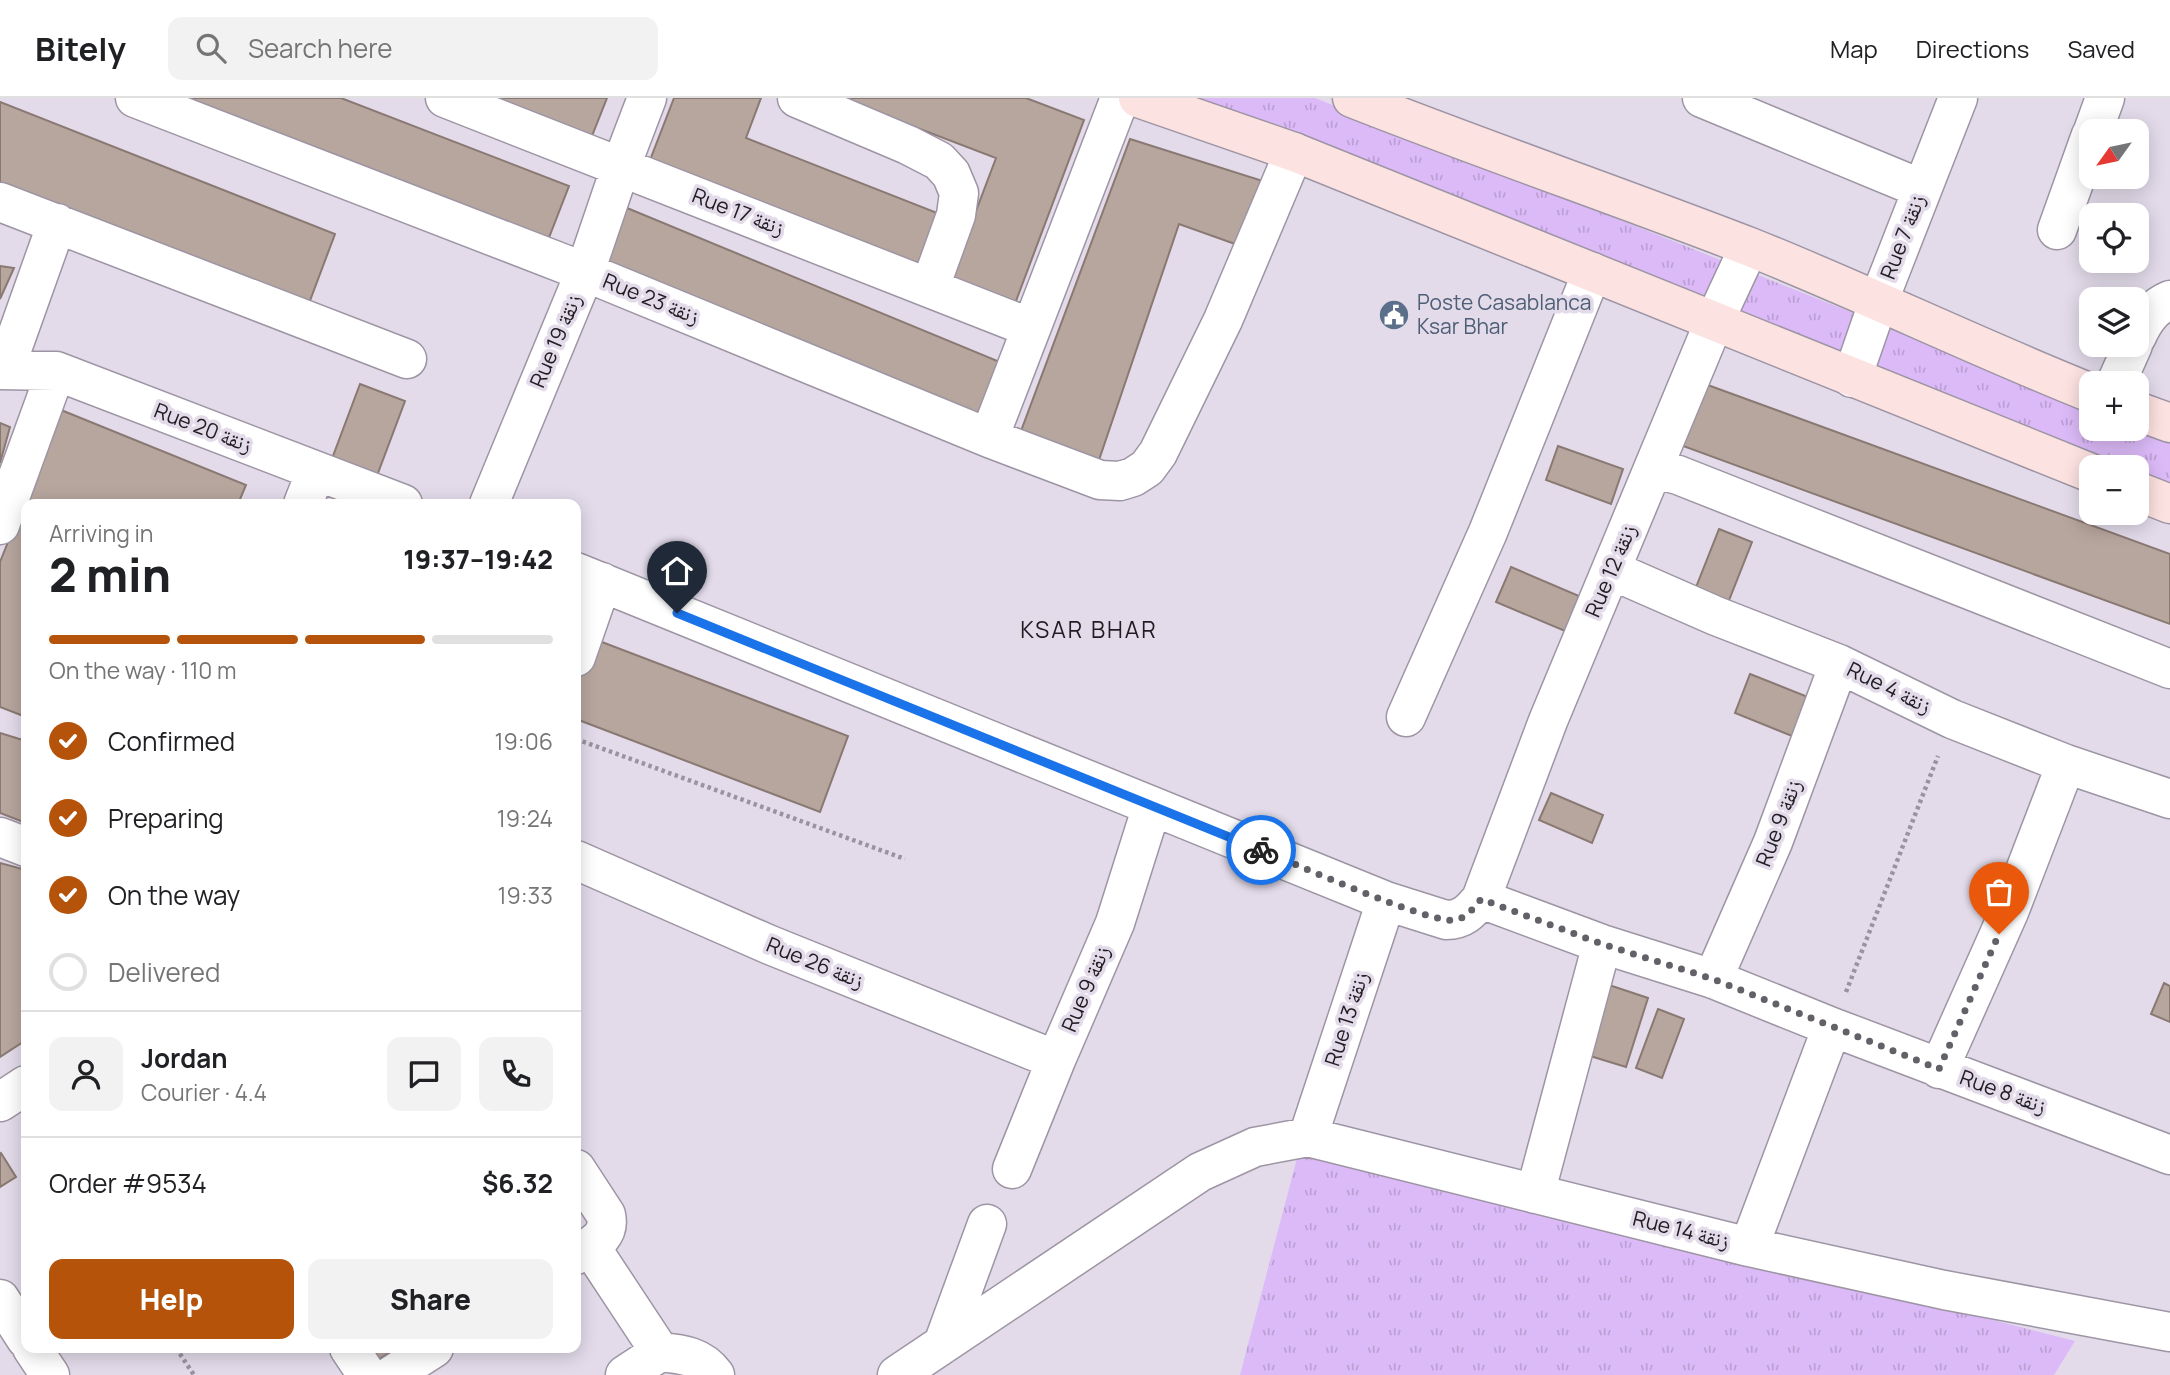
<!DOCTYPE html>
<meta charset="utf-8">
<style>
body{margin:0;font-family:Manrope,"Noto Naskh Arabic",sans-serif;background:#f2f2f2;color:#202124;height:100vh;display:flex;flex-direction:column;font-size:26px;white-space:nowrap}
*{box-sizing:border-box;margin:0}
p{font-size:23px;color:#757577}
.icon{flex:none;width:38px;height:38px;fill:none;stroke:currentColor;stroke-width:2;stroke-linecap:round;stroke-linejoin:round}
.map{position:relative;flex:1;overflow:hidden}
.panel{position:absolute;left:21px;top:401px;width:560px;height:854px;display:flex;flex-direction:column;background:#fff;border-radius:14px;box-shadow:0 4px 18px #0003}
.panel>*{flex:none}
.needle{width:46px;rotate:237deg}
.fabs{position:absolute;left:2079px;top:21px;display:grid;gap:14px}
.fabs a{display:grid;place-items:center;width:70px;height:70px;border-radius:14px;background:#fff;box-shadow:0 4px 18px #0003;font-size:35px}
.pin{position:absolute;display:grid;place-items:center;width:60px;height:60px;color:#fff;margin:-72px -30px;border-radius:50% 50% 50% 0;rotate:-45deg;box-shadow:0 0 7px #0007}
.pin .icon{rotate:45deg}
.courier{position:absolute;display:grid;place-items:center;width:70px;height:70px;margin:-35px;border:5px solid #1a73e8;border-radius:50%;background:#fff;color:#222;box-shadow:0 2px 9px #0007}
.headline em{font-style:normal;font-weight:800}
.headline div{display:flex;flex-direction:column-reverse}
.headline{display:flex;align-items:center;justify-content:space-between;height:119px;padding:0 28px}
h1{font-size:46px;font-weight:800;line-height:52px}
.bar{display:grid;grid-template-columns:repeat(4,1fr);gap:10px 7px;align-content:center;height:84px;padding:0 28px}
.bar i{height:9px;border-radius:5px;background:#e0e0e0}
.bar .selected{background:#b45309}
.bar p{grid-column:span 4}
.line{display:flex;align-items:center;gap:18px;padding:0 28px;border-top:2px solid #e0e0e0}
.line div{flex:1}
.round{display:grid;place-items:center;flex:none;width:74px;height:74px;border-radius:14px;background:#f2f2f2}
ol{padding:0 28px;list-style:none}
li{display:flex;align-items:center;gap:21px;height:77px}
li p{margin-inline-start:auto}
li .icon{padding:7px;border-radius:50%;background:#b45309;color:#fff;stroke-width:4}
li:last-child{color:#757577}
li i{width:38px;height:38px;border:4px solid #e0e0e0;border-radius:50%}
.primary-button{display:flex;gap:14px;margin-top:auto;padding:14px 28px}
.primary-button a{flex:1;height:80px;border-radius:14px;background:#b45309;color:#fff;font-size:28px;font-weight:800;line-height:80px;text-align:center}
.primary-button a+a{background:#f2f2f2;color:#202124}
header{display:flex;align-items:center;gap:42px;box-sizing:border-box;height:98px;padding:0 35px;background:#fff;border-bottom:2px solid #e0e0e0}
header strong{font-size:33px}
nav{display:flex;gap:38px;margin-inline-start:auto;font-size:24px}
.search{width:490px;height:63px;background:#f2f2f2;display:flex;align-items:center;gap:18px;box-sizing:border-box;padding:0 24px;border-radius:14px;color:#757577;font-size:26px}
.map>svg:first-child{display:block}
</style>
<header>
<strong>Bitely</strong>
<div class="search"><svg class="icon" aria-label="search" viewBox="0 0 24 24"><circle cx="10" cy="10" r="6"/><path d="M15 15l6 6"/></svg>Search here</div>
<nav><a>Map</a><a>Directions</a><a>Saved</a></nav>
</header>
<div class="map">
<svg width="2170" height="1277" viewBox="0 0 2170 1277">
<defs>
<pattern id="grass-tufts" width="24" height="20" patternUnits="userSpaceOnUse" patternTransform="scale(1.75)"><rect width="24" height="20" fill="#dcbaf8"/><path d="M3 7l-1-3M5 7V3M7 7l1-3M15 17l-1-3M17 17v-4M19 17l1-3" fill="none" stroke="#bc9fd4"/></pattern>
</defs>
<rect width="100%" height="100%" fill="#e3dbea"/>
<!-- grass -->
<path fill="url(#grass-tufts)" d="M1164,0H1315L2091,310V331H2137L2170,341V396L2137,383V369H2102Z
M1301,1045L2075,1243L2054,1277H1240Z"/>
<!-- building -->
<path fill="#b7a69e" stroke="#897972" stroke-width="2" d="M140,0H341L569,88L543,155Z
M481,0H607L590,43Z
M674,0H761L746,40L950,120L927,179L647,70Z
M839,0H1026L1084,22L1010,219L945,195L996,60Z
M0,4L335,136L308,208L0,86Z
M1130,41L1266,84L1235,146L1179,126L1099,362L1021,333Z
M627,110L1012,269L990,330L601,168Z
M0,168L14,170L0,201Z
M360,286L405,303L375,383L330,366Z
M1705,286L2170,456V526L1683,348Z
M61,312L246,387L238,406H26V619L0,609V464Z
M0,325L10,329L0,365Z
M1558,348L1623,371L1611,406L1546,382Z
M1719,431L1752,444L1724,515L1691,502Z
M1511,469L1579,498L1565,533L1496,504Z
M594,541L848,638L820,714L576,621V589Z
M1750,576L1808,599L1792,638L1735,615Z
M0,635L26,643V725L0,715Z
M1551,695L1603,717L1592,745L1539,722Z
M0,765L26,772V942L0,959Z
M2164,885L2170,888V924L2151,916Z
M1609,887L1648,900L1626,969L1587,957Z
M1658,911L1684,921L1662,980L1636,970Z
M1,1055L16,1079L0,1089V1056Z
M360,1250H397L371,1266Z"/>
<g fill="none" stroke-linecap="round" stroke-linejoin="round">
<!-- street casing -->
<g stroke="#9d95a4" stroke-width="41">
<path id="street" d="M135,0L585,174L989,340L1100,382L1120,383L1133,379L1147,370L1158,355L1223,222L1294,54
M445,0L1031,230
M797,0L908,47L939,63L951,76L959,95L956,117L930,189
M1702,0L1922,91
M2093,33L2105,0
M0,104L407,261
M2057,132L2091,37
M2137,238C2144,222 2153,209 2170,202
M5,271L57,125
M0,272L56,273L403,406
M1852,280L1879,202L1958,0
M2116,285L2133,247
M989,340L1120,0
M1655,371L1678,377L2170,571
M303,406L316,373
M489,406L585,174L621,68L647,0
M0,427L56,273
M1611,472L1716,518L1839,566L1952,621L2066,666L2170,701
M576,474L1386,803L1446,822C1463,822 1470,814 1481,801L1548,623L1714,224L1749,149
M576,559L602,484
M1406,619L1488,434L1592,174
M0,739L26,749
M576,762L770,847L1056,962
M1481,801L1602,846L1713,881L1832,929L2170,1057
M1713,881L1773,744L1839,566
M1939,971L2009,814L2066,666
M0,1004L26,987
M1308,1039L1386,803
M576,1071L606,1117C611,1139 592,1147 576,1157
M1012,1071L1056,962L1115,825L1152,708
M1535,1096L1602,846
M590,1148L660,1254L625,1277
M1749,1149L1832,929
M0,1201L26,1241
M943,1246L987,1126
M32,1250L50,1277
M349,1250L367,1277
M660,1254C682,1256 701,1258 715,1277
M392,1277L434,1250
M897,1277L1200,1074L1255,1049L1308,1039L1749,1149L1944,1192L2170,1234"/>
</g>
<!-- secondary casing -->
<g stroke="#9d95a4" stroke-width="41">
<path id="secondary" d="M1138,0L1294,54L2091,375
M1352,0C1484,52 1618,98 1750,149C1865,195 1976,249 2091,295
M2137,313L2170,325
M2137,393L2170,406"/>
</g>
<!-- path -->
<path stroke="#99939f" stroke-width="4.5" stroke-dasharray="3.5 3.5" stroke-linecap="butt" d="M576,641L905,761
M1846,894L1938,658
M176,1250L194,1277"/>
<!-- street -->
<use href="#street" stroke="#fff" stroke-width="38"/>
<!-- secondary -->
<use href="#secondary" stroke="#fce2e1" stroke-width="38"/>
</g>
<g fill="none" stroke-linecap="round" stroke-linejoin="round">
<!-- done -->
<path stroke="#646068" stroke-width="7" stroke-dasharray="0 12.6" d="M1261,752C1293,765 1432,827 1456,822C1467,819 1474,810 1481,801L1602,846L1713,881L1939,971L1999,836"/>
<!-- route -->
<path stroke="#1a73e8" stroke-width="9" d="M677,515L1261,752"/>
</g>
<!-- icons -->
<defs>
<g id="civic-disc" transform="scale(1.575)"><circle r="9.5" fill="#5c6f8a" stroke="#e3dbea"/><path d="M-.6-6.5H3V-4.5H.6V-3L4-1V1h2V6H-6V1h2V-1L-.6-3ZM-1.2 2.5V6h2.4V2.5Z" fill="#fff"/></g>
</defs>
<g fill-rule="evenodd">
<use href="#civic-disc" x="1394" y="217"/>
</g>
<g text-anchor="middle" stroke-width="7" stroke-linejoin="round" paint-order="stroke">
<!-- street labels -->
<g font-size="21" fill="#201d22" stroke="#e3dbea">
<text transform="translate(738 114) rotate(21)" y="7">Rue 17 زنقة</text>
<text transform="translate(1903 139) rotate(-69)" y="7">Rue 7 زنقة</text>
<text transform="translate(651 201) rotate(22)" y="7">Rue 23 زنقة</text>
<text transform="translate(556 243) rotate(-67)" y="7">Rue 19 زنقة</text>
<text transform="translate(203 330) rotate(21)" y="7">Rue 20 زنقة</text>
<text transform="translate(1611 473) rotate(-67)" y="7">Rue 12 زنقة</text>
<text transform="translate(1889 590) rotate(26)" y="7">Rue 4 زنقة</text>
<text transform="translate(1779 725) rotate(-69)" y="7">Rue 9 زنقة</text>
<text transform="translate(815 865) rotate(22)" y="7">Rue 26 زنقة</text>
<text transform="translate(1086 891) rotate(-67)" y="7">Rue 9 زنقة</text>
<text transform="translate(1347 921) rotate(-72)" y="7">Rue 13 زنقة</text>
<text transform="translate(2003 994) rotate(20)" y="7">Rue 8 زنقة</text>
<text transform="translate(1681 1132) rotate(14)" y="7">Rue 14 زنقة</text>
</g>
<!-- service labels -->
<g font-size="21" fill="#4e5e75" stroke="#e3dbea" text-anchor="start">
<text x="1417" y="212">Poste Casablanca<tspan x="1417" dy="24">Ksar Bhar</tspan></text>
</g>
<!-- neighbourhood labels -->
<g font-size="23" letter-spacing="2" fill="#201d22" stroke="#e3dbea">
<text x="1089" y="540">KSAR BHAR</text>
</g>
</g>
</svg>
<div class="fabs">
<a><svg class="needle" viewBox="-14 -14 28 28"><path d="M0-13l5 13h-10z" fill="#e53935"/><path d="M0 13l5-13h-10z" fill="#757577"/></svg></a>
<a><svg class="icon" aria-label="locate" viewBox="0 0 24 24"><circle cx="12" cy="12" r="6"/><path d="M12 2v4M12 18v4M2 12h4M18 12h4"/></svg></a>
<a><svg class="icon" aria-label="layers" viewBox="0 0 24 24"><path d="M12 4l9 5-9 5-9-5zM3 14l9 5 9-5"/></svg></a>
<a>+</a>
<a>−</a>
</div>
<div class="pin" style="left:1999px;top:836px;background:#ea580c"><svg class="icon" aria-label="bag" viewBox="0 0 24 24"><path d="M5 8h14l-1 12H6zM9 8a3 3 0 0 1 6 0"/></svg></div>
<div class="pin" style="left:677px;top:515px;background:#1f2937"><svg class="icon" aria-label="home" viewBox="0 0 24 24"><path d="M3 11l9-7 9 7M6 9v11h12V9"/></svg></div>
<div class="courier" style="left:1261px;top:752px"><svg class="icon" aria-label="bike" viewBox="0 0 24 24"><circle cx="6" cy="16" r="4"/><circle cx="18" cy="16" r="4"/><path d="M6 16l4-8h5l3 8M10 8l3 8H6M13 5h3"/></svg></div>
<section class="panel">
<div class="headline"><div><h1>2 min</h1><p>Arriving in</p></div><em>19:37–19:42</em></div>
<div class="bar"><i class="selected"></i><i class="selected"></i><i class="selected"></i><i></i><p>On the way · 110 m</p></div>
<ol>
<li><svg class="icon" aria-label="check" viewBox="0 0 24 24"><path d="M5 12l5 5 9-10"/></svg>Confirmed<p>19:06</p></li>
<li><svg class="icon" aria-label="check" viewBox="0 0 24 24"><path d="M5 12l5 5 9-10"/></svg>Preparing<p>19:24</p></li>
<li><svg class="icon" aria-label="check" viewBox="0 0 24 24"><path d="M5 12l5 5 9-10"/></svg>On the way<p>19:33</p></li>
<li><i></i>Delivered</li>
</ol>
<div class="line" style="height:126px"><a class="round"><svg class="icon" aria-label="person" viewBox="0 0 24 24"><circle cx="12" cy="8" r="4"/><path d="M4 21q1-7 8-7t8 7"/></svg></a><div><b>Jordan</b><p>Courier · 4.4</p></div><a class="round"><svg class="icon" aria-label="chat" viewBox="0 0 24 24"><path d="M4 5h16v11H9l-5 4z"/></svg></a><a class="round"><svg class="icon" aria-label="phone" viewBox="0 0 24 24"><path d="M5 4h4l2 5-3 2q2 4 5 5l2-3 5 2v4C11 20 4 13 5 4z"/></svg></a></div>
<div class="line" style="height:91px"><div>Order #9534</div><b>$6.32</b></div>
<div class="primary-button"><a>Help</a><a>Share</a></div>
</section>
</div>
